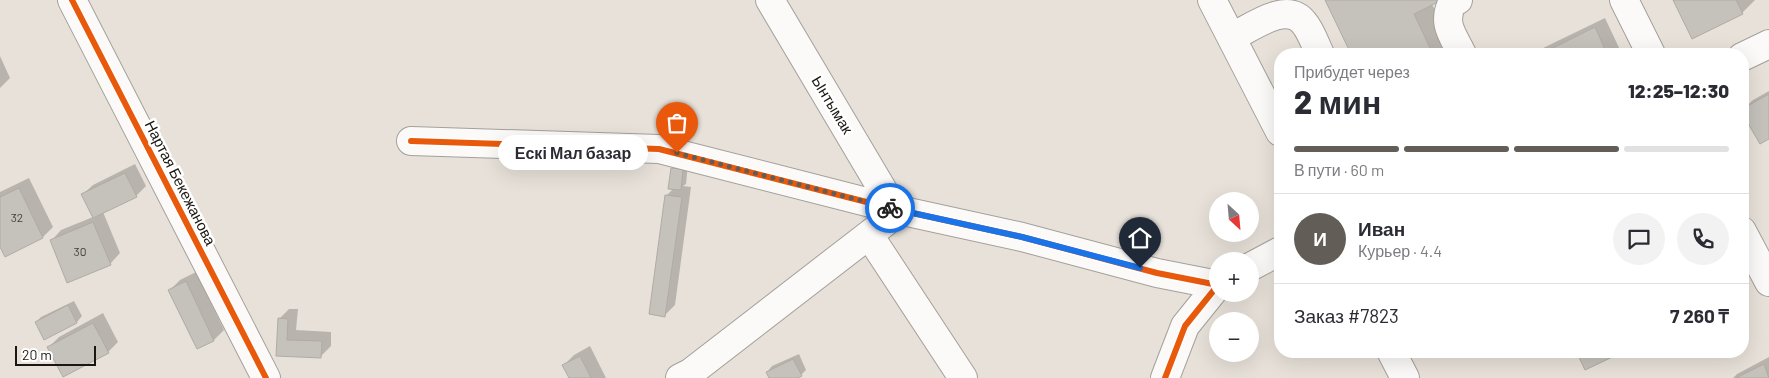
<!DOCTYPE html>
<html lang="ru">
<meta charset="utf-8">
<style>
body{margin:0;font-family:Barlow,sans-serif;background:#f2f2f3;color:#2b2b33;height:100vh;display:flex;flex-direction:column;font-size:19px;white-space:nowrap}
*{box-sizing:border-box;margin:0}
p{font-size:16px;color:#7c7c81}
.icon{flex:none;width:28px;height:28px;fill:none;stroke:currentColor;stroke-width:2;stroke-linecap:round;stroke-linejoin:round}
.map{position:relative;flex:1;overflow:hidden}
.side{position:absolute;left:1274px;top:48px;width:475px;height:310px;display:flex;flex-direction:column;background:#fff;border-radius:20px;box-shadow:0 5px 20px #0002}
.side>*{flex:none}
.needle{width:32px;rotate:154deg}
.tools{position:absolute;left:1209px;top:192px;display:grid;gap:10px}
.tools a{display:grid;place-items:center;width:50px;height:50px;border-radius:50%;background:#fff;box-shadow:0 5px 20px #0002;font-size:25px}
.scale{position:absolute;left:15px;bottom:12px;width:81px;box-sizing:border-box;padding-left:5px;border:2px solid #1a1611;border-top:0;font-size:14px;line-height:18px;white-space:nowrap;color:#1a1611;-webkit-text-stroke:4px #fff;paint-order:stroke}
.pin{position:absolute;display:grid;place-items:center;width:42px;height:42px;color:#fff;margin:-51px -21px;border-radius:50% 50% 50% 0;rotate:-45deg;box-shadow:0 0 5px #0007}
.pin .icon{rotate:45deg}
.courier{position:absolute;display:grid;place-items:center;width:50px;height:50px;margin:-25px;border:4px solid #1a73e8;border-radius:50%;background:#fff;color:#222;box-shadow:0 1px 6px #0007}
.bubble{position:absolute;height:35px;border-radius:18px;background:#fff;box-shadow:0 5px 20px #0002;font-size:16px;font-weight:800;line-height:35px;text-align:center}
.head em{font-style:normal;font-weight:800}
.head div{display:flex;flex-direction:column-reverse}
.head{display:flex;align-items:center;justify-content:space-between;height:85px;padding:0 20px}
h1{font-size:32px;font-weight:800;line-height:38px}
.bar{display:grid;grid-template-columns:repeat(4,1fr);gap:8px 5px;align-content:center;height:60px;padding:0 20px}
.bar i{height:6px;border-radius:4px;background:#e1e1e2}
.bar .selected{background:#625d57}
.bar p{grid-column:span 4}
.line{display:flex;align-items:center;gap:12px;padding:0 20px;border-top:1px solid #e1e1e2}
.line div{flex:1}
.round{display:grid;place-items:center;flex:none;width:52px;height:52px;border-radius:26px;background:#f2f2f3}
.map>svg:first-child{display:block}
</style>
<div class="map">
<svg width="1769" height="378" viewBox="0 0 1769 378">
<rect width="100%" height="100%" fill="#e7e1d9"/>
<!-- shadow -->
<path fill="#0003" d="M1326,0L1432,4L1456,54H1353Z
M1674,0H1755L1742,13Z
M1605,18L1622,54H1536L1539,50Z
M0,56L10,78L0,88Z
M1769,91V137L1742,110L1753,100Z
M677,163L688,164L686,184L683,186L691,187L675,305L665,315L667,195L674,188L672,168Z
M135,164L146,186L136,196L103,212L120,253L110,264L51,241L61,230L93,217L82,195L93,185Z
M29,178L53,227L43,237L6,255L0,244V192Z
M196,272L224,330L214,340L197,348L170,290L180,280Z
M1742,286L1749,300L1742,306Z
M74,301L82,316L77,322L44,338L36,322L41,317Z
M289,309H298L296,330L331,332V346L320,357L277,355L279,319Z
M103,313L118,342L108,352L49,347L59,337Z
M590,346L606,378H570L564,365L574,355Z
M799,354L806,370L801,375L795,378H770L767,372L772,366Z
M1769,357V378H1733L1737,374Z"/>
<!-- building -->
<path fill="#c5c1bb" stroke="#b0aba5" d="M1325,0H1442L1414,14L1433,54H1351Z
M1673,0H1736L1743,14L1692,39Z
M1595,27L1607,54H1541Z
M1769,94V139L1760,144L1742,113V109Z
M671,168L683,169L681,190L668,189Z
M125,173L137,197L93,218L81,194Z
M19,188L43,238L5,257L0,247V197Z
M665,195L682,197L665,317L649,314Z
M93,222L111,265L67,283L50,240Z
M186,281L214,341L197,349L168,290Z
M68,305L77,323L44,340L35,322Z
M278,318L288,319L287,340L322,341L321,358L276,356Z
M93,323L109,353L63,377L47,347Z
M1576,351H1625L1585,370Z
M580,356L591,378H569L562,365Z
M793,359L802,376L798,378H769L766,372Z
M1764,364L1769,378H1736Z"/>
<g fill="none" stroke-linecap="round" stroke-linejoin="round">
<!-- minor casing -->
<g stroke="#a4a09a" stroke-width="30">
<path id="minor" d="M72,0L266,378
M770,0L894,209
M1212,0L1280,132
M1458,0L1452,3C1442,24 1453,35 1462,54
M1624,0L1651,54
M1232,37C1251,28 1287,0 1304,23C1311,31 1315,44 1320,54
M1742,57L1769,44
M411,141L659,149L894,209L1022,237L1157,273L1218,285L1185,326L1165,378
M1742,231L1769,282
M869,235L963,378
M1250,267L1280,251
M1391,351L1405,378
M680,378L690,373L901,210"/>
</g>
<!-- minor -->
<use href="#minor" stroke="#fbfaf9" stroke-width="28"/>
<!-- cycleway casing -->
<g stroke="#fff" stroke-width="9">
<path id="cycleway" d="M72,0L266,378
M411,141L659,149L894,209L1022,237L1157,273L1218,285L1185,326L1165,378"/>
</g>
<!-- cycleway -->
<use href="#cycleway" stroke="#e8590c" stroke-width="6"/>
</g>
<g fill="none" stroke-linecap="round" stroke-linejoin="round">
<!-- done -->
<path stroke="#625d57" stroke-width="5" stroke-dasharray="0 9" d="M677,153L890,208"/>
<!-- route -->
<path stroke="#1a73e8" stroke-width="6" d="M890,208L1022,237L1140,268"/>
</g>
<g text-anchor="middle" stroke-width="5" stroke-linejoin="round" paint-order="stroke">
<!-- number labels -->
<g font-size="12" fill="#45413c">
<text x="17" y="222">32</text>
<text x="80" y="256">30</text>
</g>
<!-- street labels -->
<g font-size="15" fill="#1a1611" stroke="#fff">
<text transform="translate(832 105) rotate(59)" y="5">Ынтымак</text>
<text transform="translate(180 183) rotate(63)" y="5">Нартая Бекежанова</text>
</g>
</g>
</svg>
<div class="tools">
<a><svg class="needle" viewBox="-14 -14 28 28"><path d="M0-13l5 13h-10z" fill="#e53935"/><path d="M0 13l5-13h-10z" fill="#7c7c81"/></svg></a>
<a>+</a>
<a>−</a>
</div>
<div class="scale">20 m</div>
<div class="pin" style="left:677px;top:153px;background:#ea580c"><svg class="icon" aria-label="bag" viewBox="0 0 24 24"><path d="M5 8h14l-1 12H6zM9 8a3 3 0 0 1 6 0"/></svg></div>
<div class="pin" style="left:1140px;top:268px;background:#1f2937"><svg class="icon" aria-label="home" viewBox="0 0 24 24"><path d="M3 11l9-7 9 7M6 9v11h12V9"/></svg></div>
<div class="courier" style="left:890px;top:208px"><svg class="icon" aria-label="bike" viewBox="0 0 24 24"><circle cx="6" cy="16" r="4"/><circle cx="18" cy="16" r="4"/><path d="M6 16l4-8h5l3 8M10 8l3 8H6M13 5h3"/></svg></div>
<div class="bubble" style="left:498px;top:135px;width:150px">Ескі Мал базар</div>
<section class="side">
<div class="head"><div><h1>2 мин</h1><p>Прибудет через</p></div><em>12:25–12:30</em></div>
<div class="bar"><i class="selected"></i><i class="selected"></i><i class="selected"></i><i></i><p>В пути · 60 m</p></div>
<div class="line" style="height:90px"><b class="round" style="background:#625d57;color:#fff">И</b><div><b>Иван</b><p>Курьер · 4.4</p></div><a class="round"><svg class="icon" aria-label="chat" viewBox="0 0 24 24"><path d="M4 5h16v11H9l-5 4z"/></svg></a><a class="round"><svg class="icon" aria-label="phone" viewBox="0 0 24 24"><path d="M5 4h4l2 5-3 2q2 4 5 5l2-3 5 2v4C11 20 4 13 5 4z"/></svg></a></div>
<div class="line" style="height:65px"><div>Заказ #7823</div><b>7 260 ₸</b></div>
</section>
</div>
